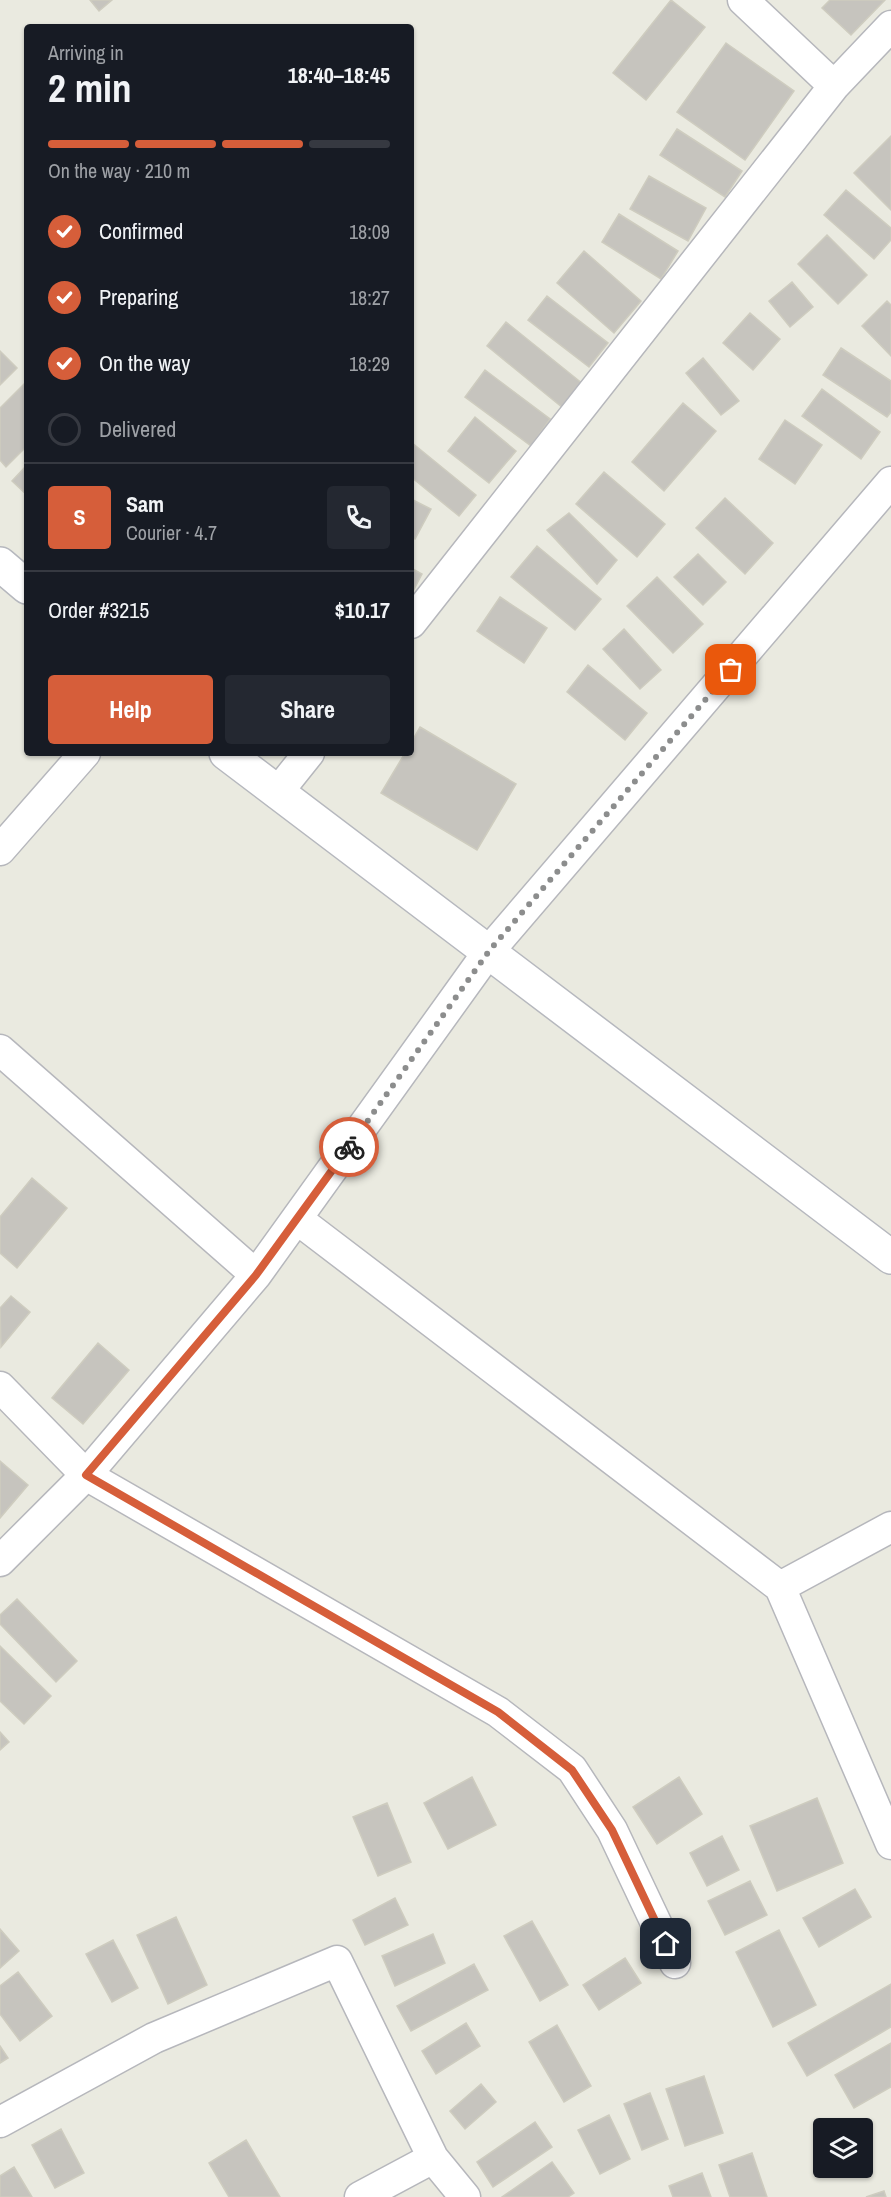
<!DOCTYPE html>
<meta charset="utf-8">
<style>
body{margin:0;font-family:"Archivo Narrow",sans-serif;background:#242831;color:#f1f3f6;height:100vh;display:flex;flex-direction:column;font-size:22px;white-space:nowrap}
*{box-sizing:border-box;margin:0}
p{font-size:20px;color:#9ea1a6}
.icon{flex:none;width:33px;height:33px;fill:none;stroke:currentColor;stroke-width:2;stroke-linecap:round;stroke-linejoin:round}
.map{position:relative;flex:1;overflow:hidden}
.panel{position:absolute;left:24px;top:24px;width:390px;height:732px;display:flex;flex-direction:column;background:#171b24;border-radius:6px;box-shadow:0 2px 4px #0004}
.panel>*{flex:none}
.tools{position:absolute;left:813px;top:2118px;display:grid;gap:12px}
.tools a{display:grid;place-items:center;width:60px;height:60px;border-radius:6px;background:#171b24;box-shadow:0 2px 4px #0004;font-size:30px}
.pin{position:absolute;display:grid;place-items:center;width:51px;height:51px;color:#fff;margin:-26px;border-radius:12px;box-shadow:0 3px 9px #0006}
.courier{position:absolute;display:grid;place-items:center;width:60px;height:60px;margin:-30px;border:4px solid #d65e3a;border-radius:50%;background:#fff;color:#222;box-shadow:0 2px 8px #0007}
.headline em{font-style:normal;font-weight:700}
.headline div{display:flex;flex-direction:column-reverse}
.headline{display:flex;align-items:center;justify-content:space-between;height:102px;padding:0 24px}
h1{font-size:39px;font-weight:700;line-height:45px}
.bar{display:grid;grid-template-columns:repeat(4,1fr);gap:9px 6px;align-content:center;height:72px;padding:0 24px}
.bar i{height:8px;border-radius:4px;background:#363941}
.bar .selected{background:#d65e3a}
.bar p{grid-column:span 4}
.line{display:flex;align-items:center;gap:15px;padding:0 24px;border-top:2px solid #363941}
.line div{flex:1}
.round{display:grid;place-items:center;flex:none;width:63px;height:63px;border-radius:6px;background:#242831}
ol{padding:0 24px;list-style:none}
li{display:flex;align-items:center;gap:18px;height:66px}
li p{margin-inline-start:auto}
li .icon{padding:6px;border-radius:50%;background:#d65e3a;color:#fff;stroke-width:4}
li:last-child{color:#9ea1a6}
li i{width:33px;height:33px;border:3px solid #363941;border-radius:50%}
.button{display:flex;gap:12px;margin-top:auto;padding:12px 24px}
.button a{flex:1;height:69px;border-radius:6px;background:#d65e3a;color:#fff;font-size:24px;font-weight:700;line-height:69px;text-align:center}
.button a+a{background:#242831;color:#f1f3f6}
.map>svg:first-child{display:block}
</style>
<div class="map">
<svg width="891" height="2197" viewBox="0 0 891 2197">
<rect width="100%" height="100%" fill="#eaeae0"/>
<!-- building -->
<path fill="#c6c4be" stroke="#ceccbf" stroke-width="1.5" d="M90,0H112L99,11Z
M671,0L705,27L646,100L613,73Z
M830,0H885L851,35L822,8Z
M726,43L794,91L745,160L677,112Z
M677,129L742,171L725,197L660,155Z
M891,136V210L854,173Z
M649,176L706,208L688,241L630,209Z
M846,190L891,228V240L874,259L824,215Z
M619,214L678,251L661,279L602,242Z
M827,235L867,275L838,304L798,264Z
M584,251L641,301L614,333L557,283Z
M792,282L813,307L790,327L769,301Z
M547,296L608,343L589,367L528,320Z
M887,301L891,305V356L862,326Z
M750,313L780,339L753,370L723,343Z
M506,322L583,384L563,408L487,346Z
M841,348L891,381V412L887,417L823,375Z
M0,351L17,368L0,385Z
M703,358L739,401L721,415L686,373Z
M485,370L550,419L531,446L465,397Z
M27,381V446L6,467L0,460V408Z
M822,389L880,432L861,459L802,416Z
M683,403L716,431L664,491L632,462Z
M475,417L516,451L489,483L448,451Z
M785,420L822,445L795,484L759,459Z
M411,442L476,495L459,516L411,477Z
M27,465V495L12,481Z
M604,472L665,524L637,557L576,504Z
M725,498L773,543L745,574L696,528Z
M411,499L431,509L415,539L411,537Z
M569,513L617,560L597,584L547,530Z
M537,546L601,599L575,630L511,577Z
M698,554L726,582L703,605L674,577Z
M411,568L422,574L411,595Z
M657,577L703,624L673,653L627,606Z
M500,597L547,628L524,663L477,631Z
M624,629L661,670L640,689L603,649Z
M588,665L647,713L625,740L567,692Z
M420,727L516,784L477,850L381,793L405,753H411V743Z
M32,1178L67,1208L17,1268L0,1253V1217Z
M11,1296L30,1312L1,1347L0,1308Z
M98,1343L129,1370L83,1424L52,1398Z
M0,1461L28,1485L0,1518Z
M17,1599L77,1661L56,1682L0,1624V1615Z
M0,1646L51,1696L24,1724L0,1701Z
M0,1732L9,1742L0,1750Z
M472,1777L496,1825L448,1849L424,1803Z
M679,1777L702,1814L657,1844L633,1807Z
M817,1798L843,1863L777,1891L750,1826Z
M387,1803L411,1862L378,1876L353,1817Z
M722,1836L739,1870L707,1886L690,1853Z
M750,1881L767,1915L725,1935L708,1901Z
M855,1889L871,1917L819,1947L803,1918Z
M395,1898L408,1925L365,1945L353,1920Z
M176,1917L207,1985L168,2004L137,1935Z
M532,1921L568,1985L540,2001L504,1936Z
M0,1929L19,1951L0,1968Z
M779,1930L816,2005L773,2027L736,1952Z
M433,1934L445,1963L395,1986L382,1956Z
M113,1940L138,1988L112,2002L86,1954Z
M625,1958L641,1983L599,2010L583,1985Z
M474,1964L488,1990L411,2031L397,2006Z
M18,1972L52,2016L20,2041L0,2014V1986Z
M891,1984V2027L807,2076L788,2043Z
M466,2023L480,2046L436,2074L422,2051Z
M557,2025L591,2086L564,2102L529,2042Z
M891,2043V2087L854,2108L835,2075Z
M0,2046L8,2058L0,2063Z
M704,2076L723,2133L685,2146L666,2089Z
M481,2084L496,2102L465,2129L450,2111Z
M650,2093L668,2139L642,2150L624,2104Z
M609,2115L630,2159L600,2174L578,2130Z
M535,2122L552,2147L493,2187L477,2162Z
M61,2129L84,2173L55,2188L32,2145Z
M246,2140L280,2197H229L209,2163Z
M752,2153L767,2197H730L719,2165Z
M552,2162L574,2193L568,2197H502Z
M14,2167L32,2197H0V2176Z
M702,2173L711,2197H673L669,2186Z
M884,2191L886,2197H866Z"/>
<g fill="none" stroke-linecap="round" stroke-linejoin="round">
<!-- street casing -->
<g stroke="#b6b7bc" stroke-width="33">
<path id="street" d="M743,0L834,86
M411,623L834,86L891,26
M277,793L309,753
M0,850L85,753
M0,1050L256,1275
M297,1219L780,1587L891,1844
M0,1387L86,1475L498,1712L572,1769L612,1830L675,1963
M0,1561L86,1475L256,1275L489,951L891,482
M780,1587L891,1527
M0,2122L154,2038L337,1961L433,2158L465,2197
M360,2197L433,2158"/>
</g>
<!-- secondary casing -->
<g stroke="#b6b8be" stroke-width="36">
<path id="secondary" d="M0,564L27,587
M226,753L891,1257"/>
</g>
<!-- street -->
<use href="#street" stroke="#fff" stroke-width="30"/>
<!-- secondary -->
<use href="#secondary" stroke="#fff" stroke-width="33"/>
</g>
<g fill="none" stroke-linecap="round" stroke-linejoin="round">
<!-- done -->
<path stroke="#8c8d8d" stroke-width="6" stroke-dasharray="0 10.8" d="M349,1147L489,951L731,670"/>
<!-- route -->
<path stroke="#d65e3a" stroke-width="8" d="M349,1147L256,1275L86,1475L498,1712L572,1770L612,1830L666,1944"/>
</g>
</svg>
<div class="tools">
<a><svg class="icon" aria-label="layers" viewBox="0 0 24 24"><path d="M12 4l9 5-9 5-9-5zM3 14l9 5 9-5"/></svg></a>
</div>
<div class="pin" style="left:731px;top:670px;background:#ea580c"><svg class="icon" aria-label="bag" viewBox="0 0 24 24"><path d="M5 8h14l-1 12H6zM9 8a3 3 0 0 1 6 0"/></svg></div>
<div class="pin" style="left:666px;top:1944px;background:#1f2937"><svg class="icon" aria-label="home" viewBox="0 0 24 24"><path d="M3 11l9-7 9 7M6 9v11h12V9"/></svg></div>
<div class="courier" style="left:349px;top:1147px"><svg class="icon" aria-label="bike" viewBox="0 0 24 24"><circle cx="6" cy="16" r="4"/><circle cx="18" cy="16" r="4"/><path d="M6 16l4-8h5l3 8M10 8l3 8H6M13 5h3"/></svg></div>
<section class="panel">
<div class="headline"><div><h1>2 min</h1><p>Arriving in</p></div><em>18:40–18:45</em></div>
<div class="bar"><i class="selected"></i><i class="selected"></i><i class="selected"></i><i></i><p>On the way · 210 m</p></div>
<ol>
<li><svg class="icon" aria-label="check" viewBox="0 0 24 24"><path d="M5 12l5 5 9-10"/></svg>Confirmed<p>18:09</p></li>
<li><svg class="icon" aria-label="check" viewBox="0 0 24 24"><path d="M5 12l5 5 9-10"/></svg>Preparing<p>18:27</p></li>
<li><svg class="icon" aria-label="check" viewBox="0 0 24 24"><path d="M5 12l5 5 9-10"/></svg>On the way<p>18:29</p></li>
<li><i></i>Delivered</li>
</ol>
<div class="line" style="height:108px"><b class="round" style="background:#d65e3a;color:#fff">S</b><div><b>Sam</b><p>Courier · 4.7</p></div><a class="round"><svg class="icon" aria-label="phone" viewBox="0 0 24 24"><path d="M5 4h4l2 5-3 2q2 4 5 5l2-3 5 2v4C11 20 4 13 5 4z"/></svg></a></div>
<div class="line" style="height:78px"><div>Order #3215</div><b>$10.17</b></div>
<div class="button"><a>Help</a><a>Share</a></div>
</section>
</div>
